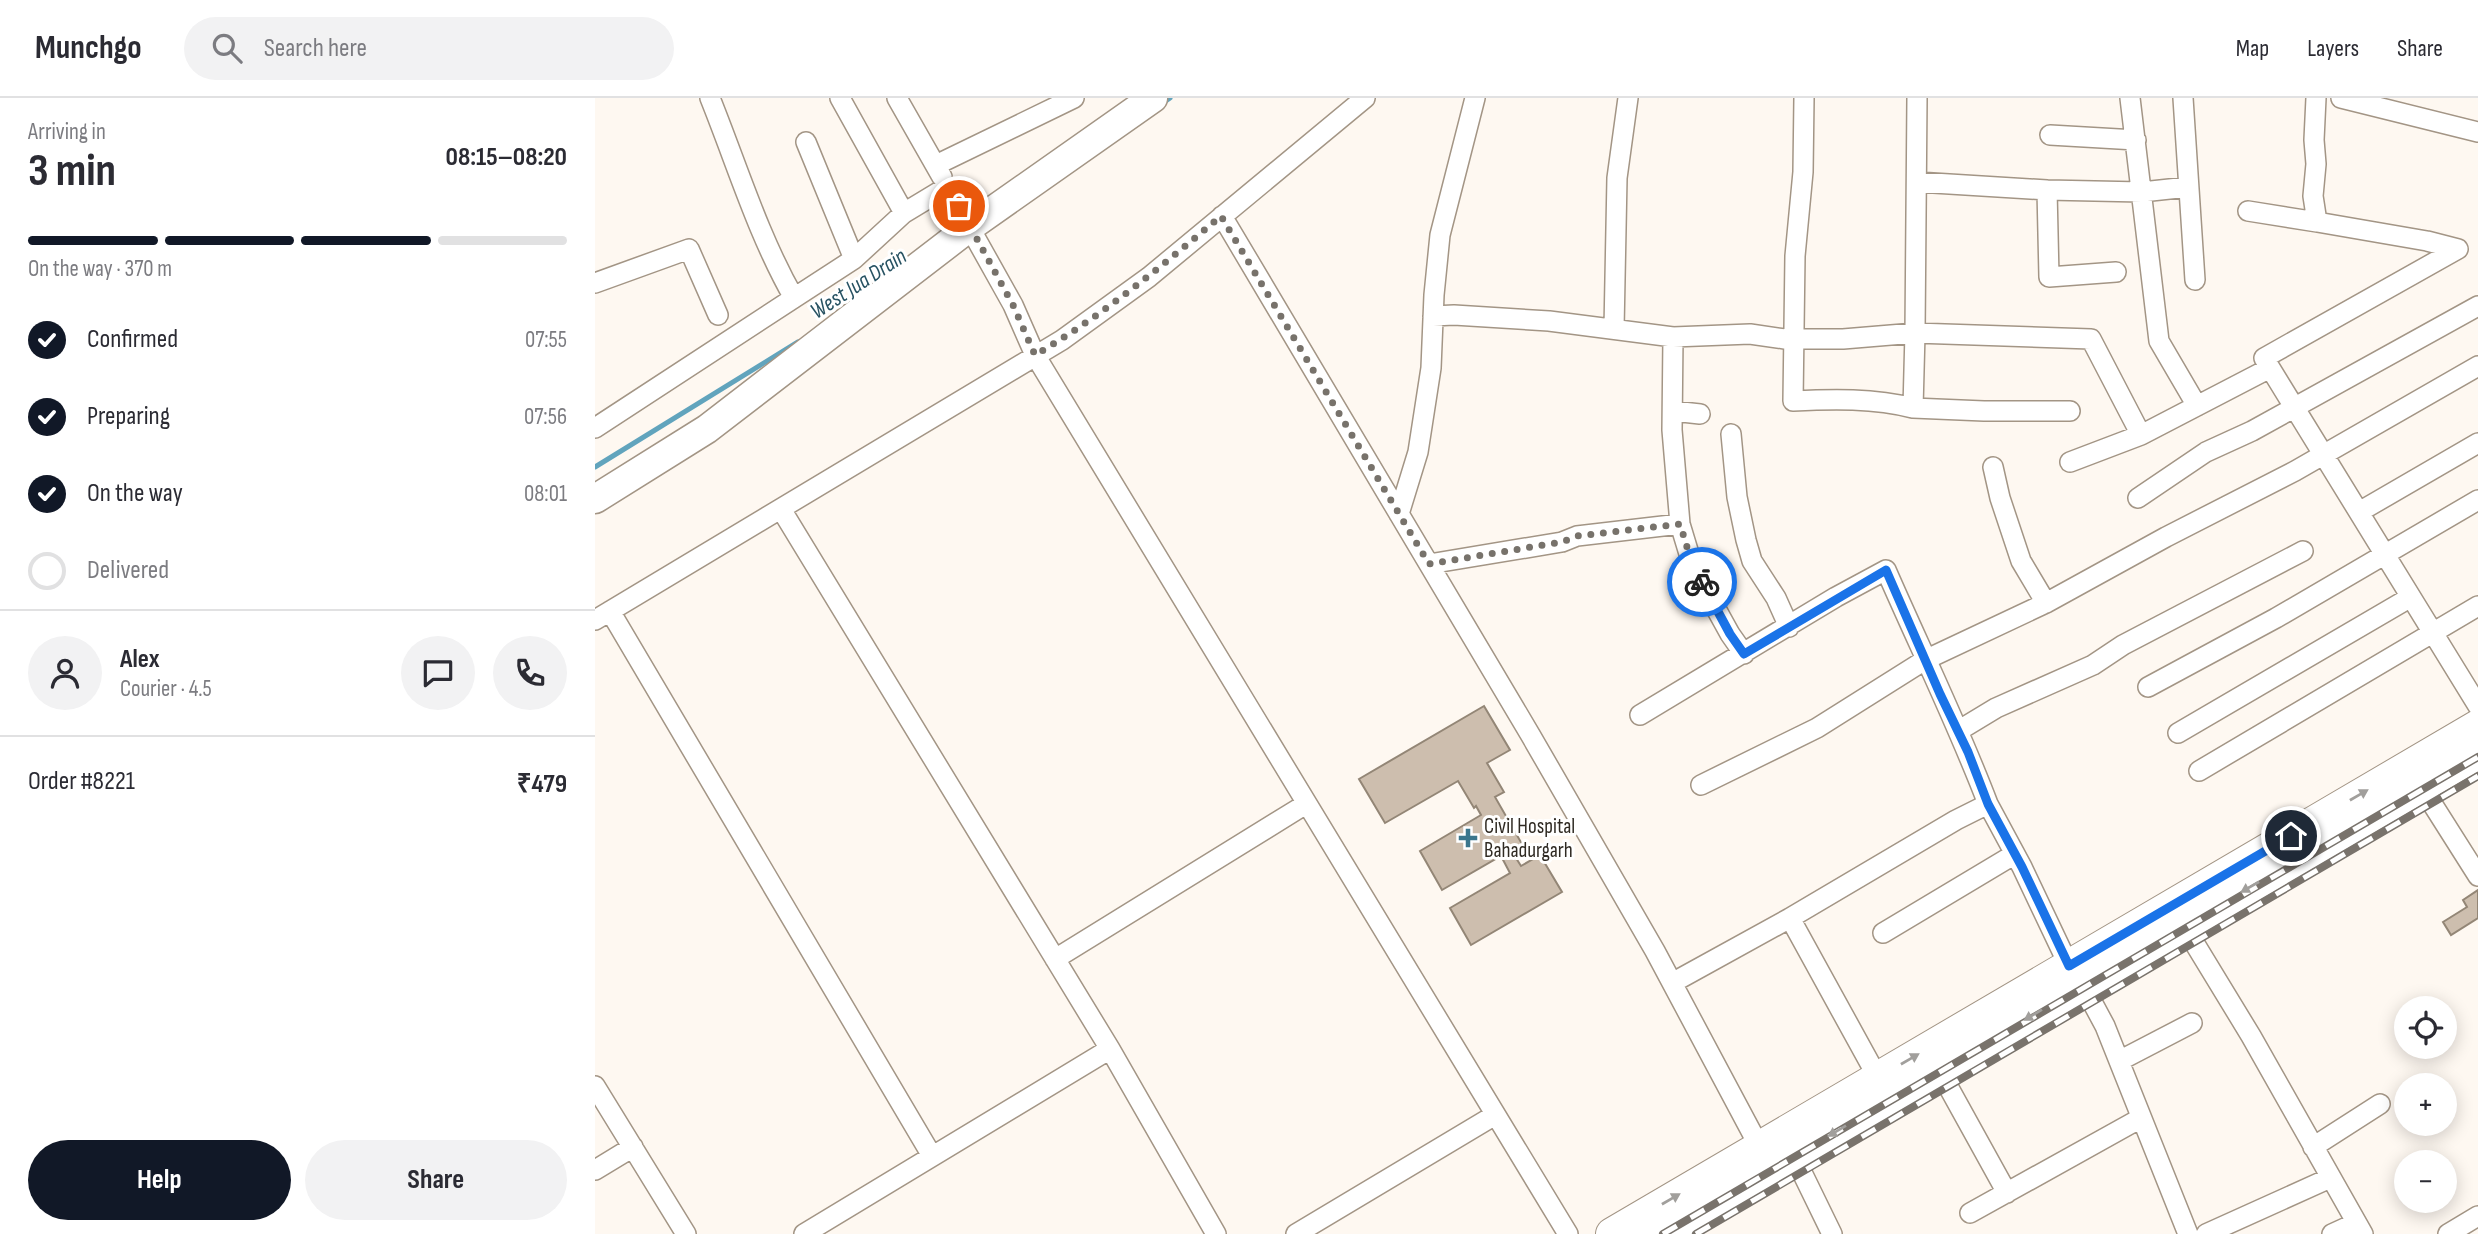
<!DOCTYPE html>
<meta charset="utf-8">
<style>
body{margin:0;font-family:"Sofia Sans Condensed",sans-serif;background:#f2f2f3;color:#2b2b33;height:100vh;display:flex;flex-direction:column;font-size:26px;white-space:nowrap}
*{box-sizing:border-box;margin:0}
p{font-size:23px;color:#7c7c81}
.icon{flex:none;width:38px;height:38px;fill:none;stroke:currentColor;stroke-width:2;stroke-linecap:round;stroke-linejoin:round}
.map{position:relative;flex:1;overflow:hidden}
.side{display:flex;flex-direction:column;background:#fff;width:595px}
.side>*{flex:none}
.fabs{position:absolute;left:1799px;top:898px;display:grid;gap:14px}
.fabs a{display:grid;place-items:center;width:63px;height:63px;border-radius:50%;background:#fff;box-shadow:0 4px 18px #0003;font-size:35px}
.pin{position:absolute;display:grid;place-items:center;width:60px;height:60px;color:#fff;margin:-30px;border:4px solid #fff;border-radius:50%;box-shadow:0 2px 7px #0007}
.courier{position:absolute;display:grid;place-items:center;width:70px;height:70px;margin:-35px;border:5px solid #1a73e8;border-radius:50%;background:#fff;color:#222;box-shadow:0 2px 9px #0007}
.headline em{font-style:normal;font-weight:700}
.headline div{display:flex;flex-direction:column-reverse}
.headline{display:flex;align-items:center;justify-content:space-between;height:119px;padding:0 28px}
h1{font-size:46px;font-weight:700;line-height:52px}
.bar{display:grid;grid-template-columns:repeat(4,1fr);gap:10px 7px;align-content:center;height:84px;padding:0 28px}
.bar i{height:9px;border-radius:5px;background:#e1e1e2}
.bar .current{background:#111827}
.bar p{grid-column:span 4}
.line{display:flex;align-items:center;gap:18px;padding:0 28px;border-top:2px solid #e1e1e2}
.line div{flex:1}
.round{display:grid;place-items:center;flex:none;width:74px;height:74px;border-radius:37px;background:#f2f2f3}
ol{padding:0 28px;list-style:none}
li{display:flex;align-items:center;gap:21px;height:77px}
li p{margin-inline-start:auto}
li .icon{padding:7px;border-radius:50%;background:#111827;color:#fff;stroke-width:4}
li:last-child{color:#7c7c81}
li i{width:38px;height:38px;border:4px solid #e1e1e2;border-radius:50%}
.action{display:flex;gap:14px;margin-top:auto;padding:14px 28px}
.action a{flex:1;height:80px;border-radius:42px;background:#111827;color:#fff;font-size:28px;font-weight:700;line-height:80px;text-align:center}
.action a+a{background:#f2f2f3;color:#2b2b33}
header{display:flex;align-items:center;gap:42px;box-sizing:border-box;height:98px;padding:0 35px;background:#fff;border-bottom:2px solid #e1e1e2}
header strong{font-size:33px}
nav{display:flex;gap:38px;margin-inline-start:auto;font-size:24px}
.search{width:490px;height:63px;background:#f2f2f3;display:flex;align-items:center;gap:18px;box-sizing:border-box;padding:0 24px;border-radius:38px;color:#7c7c81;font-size:26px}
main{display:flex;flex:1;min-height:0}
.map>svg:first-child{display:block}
</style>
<header>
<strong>Munchgo</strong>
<div class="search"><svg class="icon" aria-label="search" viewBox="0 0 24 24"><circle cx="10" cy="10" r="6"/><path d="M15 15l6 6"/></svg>Search here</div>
<nav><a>Map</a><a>Layers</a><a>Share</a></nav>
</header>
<main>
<section class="side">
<div class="headline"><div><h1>3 min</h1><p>Arriving in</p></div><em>08:15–08:20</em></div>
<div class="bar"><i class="current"></i><i class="current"></i><i class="current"></i><i></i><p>On the way · 370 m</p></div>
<ol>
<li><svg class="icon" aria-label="check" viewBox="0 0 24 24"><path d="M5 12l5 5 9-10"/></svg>Confirmed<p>07:55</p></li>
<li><svg class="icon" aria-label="check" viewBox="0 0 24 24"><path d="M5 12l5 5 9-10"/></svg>Preparing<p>07:56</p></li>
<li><svg class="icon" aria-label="check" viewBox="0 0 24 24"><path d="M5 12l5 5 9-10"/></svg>On the way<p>08:01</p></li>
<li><i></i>Delivered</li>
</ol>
<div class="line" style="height:126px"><a class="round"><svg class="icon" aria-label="person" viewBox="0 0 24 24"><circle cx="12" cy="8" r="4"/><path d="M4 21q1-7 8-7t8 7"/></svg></a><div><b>Alex</b><p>Courier · 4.5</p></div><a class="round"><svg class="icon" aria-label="chat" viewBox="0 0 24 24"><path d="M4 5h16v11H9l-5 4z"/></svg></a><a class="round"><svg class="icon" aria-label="phone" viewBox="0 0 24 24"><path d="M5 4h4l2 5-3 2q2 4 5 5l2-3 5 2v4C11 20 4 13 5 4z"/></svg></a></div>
<div class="line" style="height:91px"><div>Order #8221</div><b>₹479</b></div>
<div class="action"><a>Help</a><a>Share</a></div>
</section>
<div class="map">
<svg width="1883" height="1136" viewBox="0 0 1883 1136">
<rect width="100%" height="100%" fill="#fef8f1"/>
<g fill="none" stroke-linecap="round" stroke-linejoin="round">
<!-- stream -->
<path stroke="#61a4bd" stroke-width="5" d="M565,7L575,0
M0,369L203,244"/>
</g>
<!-- building -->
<path fill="#cdbeae" stroke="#938676" stroke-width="2" d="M889,608L915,652L892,665L909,694L900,699L927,746L916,752L926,768L945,757L967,794L876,847L855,810L915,775L906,758L847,792L825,753L886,717L881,708L879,710L863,683L790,725L764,681Z
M1883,792V820L1856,837L1848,824L1872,809L1868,802Z"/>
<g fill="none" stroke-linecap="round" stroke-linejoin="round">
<!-- street casing -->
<g stroke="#a39585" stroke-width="22">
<path id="street" d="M115,0C142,67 163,137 199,200L259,161
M245,0L309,115
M302,0L347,79
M1209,0L1208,74L1200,158L1198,303C1237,301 1279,300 1318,310
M1322,0L1320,235L1496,241L1546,337L1675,270
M1535,0L1564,243L1602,308
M1588,0L1600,182
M1721,0L1719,42L1721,66L1718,98L1722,124L1832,143L1863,151L1669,260L1883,608
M1746,0L1883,34
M1455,37L1541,42
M211,44L259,161L309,115L352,89L418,207L440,257L973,1136
M341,67L479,0
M1322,84L1452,92L1454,179L1521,174
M1452,92L1547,94L1593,89
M1653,113L1722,124
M627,118L936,638L1060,853L1165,1050
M0,185L94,151L123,217
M838,218L859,217L954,223L1078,239L1155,236L1190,241H1248L1320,235L1318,310L1389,313H1475
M1019,231L1022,80L1033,0
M1078,239L1077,332L1085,426L1098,469L1135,536L1149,556
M1078,313L1105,316
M0,330L199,200
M1136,336L1142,399L1151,442L1157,463L1181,500L1194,529
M1475,364L1546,337
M1398,369L1405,400L1426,463L1451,505
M1543,400L1611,354L1657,333L1883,208
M186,411L515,951L621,1136
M1764,414L1883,345
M804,416L823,354L836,270L839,197L845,137L880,0
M834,466L967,444L982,438L1085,426
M15,513L337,1058
M0,522L467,242L554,179L770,0
M1553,589L1681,520L1883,402
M1045,617L1241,499L1291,472C1325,550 1363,627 1393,706
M1363,633L1401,610L1498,567L1528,547L1708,453
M1583,635L1816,499
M1604,673L1883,508
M1106,687L1222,630L1330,562L1451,505L1571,439L1700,373L1883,268
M1826,688L1883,778
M1589,828L1656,938L1768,1136
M1288,835L1420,756
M460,861L711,706
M1077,885L1195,820
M1524,963L1597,925
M1344,972L1412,1095
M1283,980L1195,820L1361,722L1393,706L1427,769L1474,868L1488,887L1510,928L1593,1136
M0,988L91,1136
M1718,1049L1785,1006
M1199,1058L1237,1136
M0,1072L38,1049
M1375,1115L1546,1020
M209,1136L515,951
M701,1136L900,1017
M1611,1136L1735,1080
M1737,1136L1761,1125
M1853,1136L1883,1118"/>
</g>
<!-- secondary casing -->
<g stroke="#a39585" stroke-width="31">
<path id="secondary" d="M0,401L112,331L376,128L558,0"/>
</g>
<!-- primary casing -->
<g stroke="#a39585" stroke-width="34">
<path id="primary" d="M1017,1136L1883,628
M1065,1136L1883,655"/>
</g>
<!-- street -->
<use href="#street" stroke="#fff" stroke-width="19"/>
<!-- secondary -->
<use href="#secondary" stroke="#fff" stroke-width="28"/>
<!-- primary -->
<use href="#primary" stroke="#fff" stroke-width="32"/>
<!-- rail casing -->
<g stroke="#79736c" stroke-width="8">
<path id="rail" d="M1068,1136L1883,659
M1101,1136L1883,678"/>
</g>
<!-- rail -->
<use href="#rail" stroke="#fff" stroke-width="5" stroke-dasharray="16" stroke-linecap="butt"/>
</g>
<!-- one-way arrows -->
<defs><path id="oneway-solid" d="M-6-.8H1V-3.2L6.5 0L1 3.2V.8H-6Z" transform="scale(1.75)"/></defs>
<g fill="#a19f9c">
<use href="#oneway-solid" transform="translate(1764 697) rotate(-30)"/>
<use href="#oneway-solid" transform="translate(1655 789) rotate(150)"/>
<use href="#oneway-solid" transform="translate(1438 917) rotate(149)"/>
<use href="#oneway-solid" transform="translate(1315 961) rotate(-30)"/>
<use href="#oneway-solid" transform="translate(1242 1033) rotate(149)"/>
<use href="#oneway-solid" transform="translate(1076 1101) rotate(-30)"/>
</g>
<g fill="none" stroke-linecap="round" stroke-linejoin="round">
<!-- done -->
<path stroke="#77726b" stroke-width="7" stroke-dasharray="0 12.6" d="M364,108L418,207L440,257C507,218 567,168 626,118L834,466L967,444L982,438L1085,426L1098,469L1107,484"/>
<!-- route -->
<path stroke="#1a73e8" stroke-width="9" d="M1107,484L1135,536L1149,556L1291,472L1345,596L1373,654L1393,706L1427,769L1474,868L1696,738"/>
</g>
<!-- markers -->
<path fill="#3a768d" stroke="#fff" stroke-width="2.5" d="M869.5 729.5h7v7h7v7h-7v7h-7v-7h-7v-7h7z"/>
<g text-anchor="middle" stroke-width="6" stroke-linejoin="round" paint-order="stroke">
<!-- poi labels -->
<g font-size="21" fill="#2f2a23" stroke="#fff" text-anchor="start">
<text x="889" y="735">Civil Hospital<tspan x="889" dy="24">Bahadurgarh</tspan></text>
</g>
<!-- water labels -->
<g font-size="23" font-style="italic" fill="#275262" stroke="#fff">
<text transform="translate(263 185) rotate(-33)" y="8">West Jua Drain</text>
</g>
</g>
</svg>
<div class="fabs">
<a><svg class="icon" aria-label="locate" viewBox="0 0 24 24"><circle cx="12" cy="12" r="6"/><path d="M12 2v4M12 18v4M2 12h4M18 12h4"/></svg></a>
<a>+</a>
<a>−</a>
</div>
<div class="pin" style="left:364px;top:108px;background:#ea580c"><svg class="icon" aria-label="bag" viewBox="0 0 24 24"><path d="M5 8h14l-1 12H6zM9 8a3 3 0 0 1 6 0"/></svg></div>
<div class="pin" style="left:1696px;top:738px;background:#1f2937"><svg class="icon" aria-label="home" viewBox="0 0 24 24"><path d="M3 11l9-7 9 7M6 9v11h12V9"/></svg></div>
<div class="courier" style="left:1107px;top:484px"><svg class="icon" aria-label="bike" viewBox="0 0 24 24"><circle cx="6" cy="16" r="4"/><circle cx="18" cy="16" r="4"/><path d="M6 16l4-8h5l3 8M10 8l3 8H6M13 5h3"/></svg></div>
</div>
</main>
